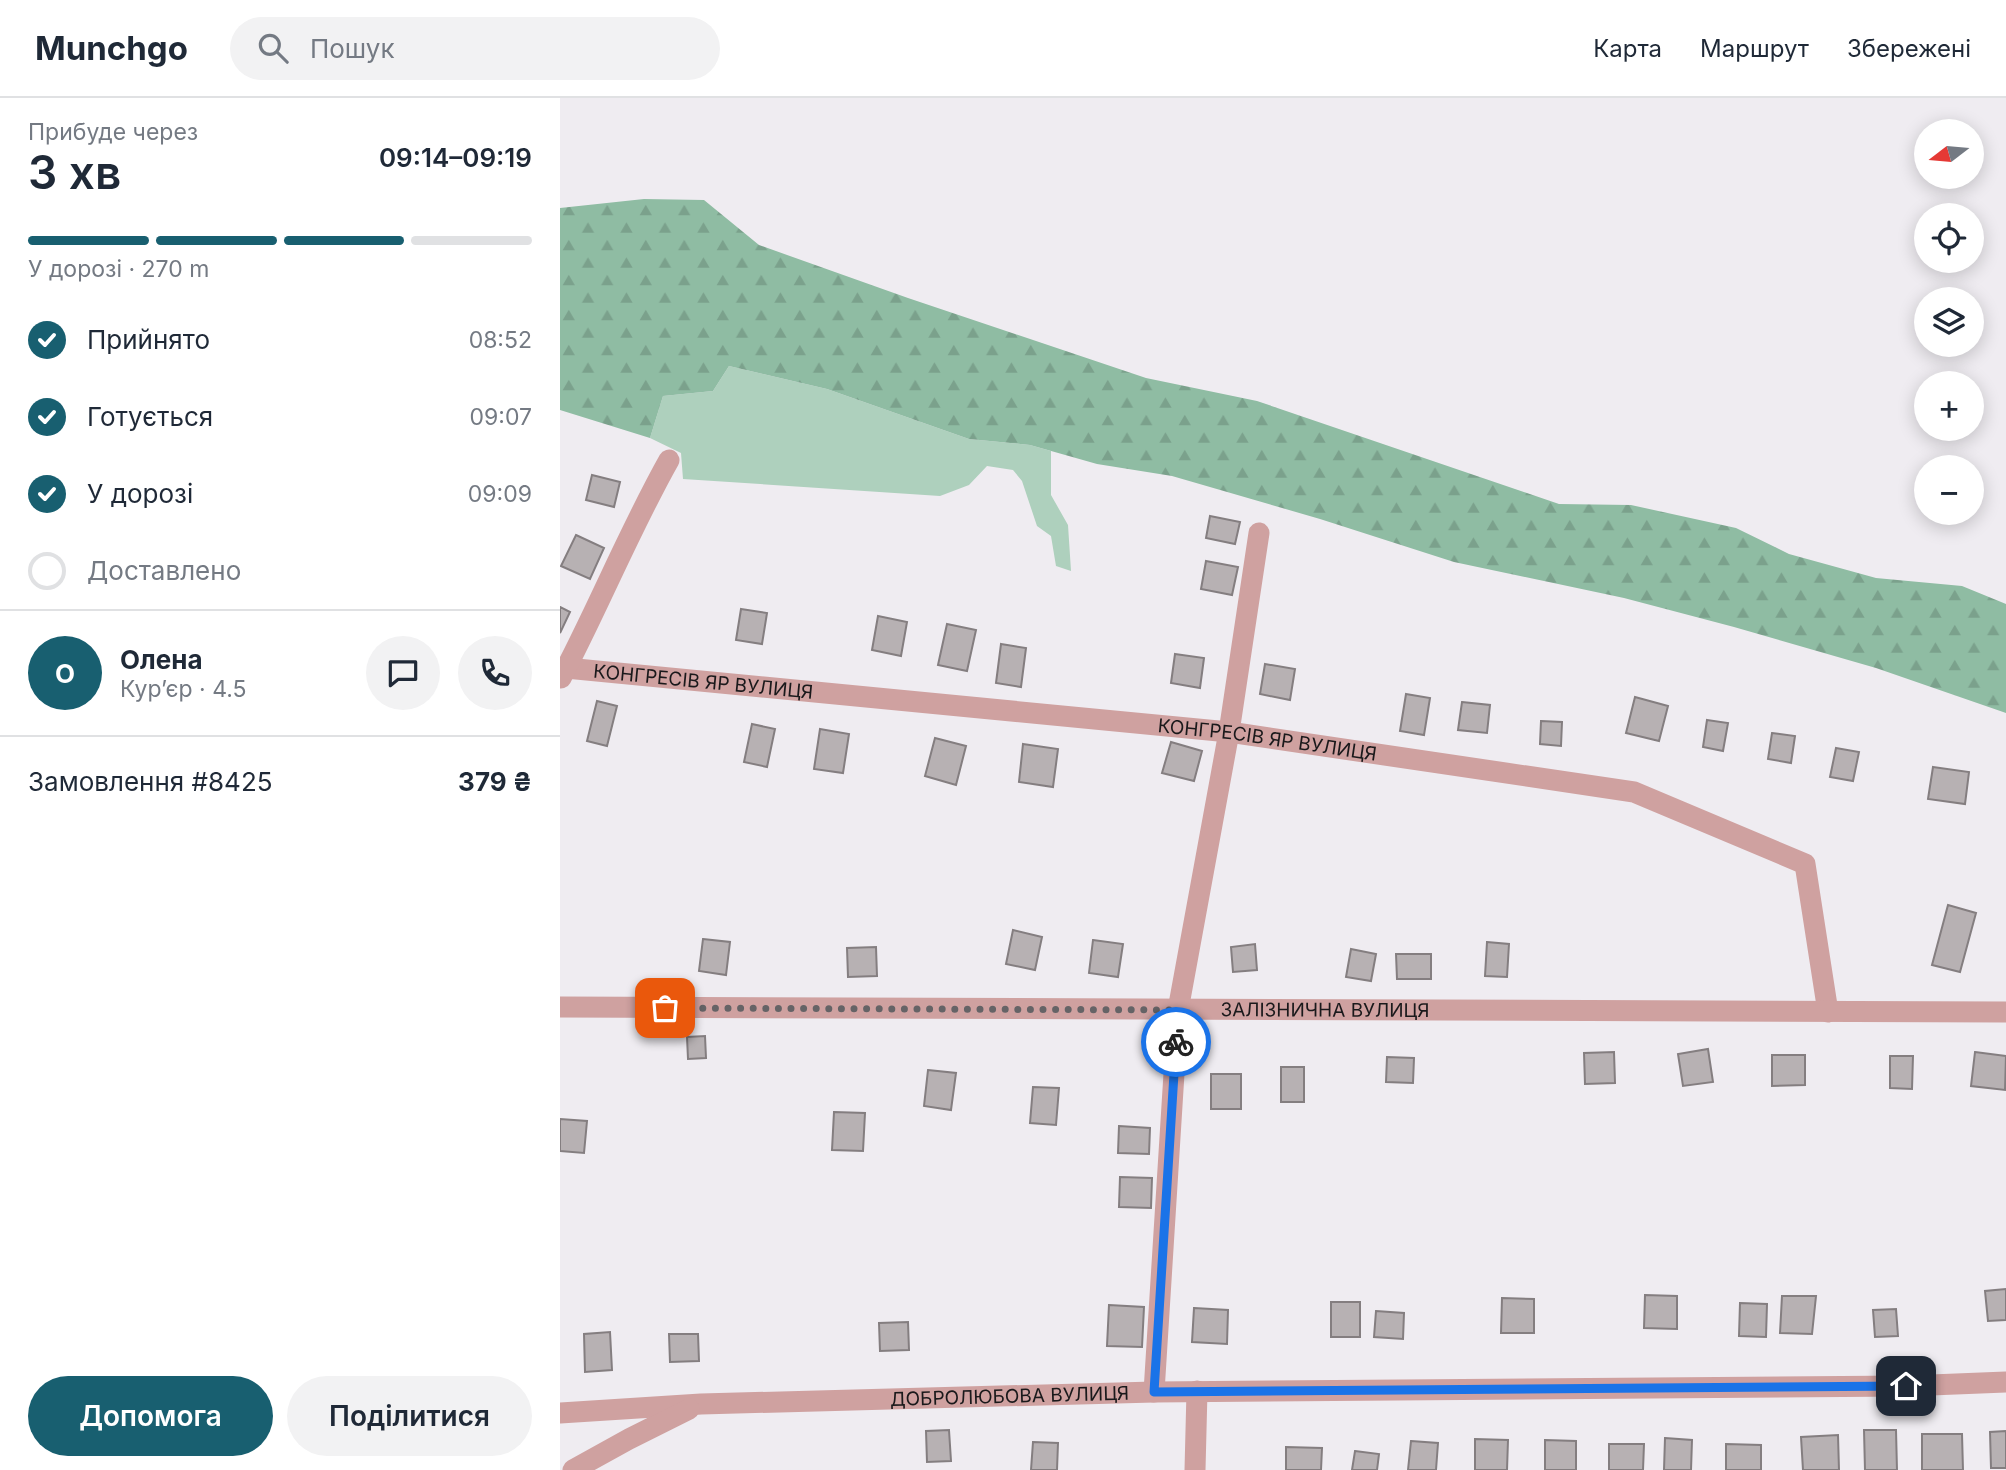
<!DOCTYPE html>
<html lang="uk">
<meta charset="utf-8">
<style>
body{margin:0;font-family:Inter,sans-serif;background:#f2f2f3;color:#1f2937;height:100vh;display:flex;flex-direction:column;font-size:26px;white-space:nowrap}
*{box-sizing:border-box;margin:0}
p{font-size:23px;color:#747a83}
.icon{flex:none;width:38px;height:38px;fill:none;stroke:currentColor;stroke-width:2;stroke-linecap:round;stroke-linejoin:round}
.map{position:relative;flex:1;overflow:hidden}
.sheet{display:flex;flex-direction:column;background:#fff;width:560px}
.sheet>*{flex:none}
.needle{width:46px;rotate:254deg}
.buttons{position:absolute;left:1354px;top:21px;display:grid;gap:14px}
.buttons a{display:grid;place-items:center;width:70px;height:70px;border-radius:50%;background:#fff;box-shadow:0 4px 18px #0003;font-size:35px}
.pin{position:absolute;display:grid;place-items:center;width:60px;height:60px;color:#fff;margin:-30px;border-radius:14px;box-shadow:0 4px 10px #0006}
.courier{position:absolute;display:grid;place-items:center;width:70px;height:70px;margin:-35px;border:5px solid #1a73e8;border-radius:50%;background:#fff;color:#222;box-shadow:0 2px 9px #0007}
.head em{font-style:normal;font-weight:600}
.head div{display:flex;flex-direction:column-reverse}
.head{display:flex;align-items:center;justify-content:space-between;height:119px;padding:0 28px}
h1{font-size:46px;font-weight:600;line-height:52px}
.bar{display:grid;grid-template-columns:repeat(4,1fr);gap:10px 7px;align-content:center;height:84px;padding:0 28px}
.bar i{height:9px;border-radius:5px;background:#e0e1e3}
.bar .active{background:#185f70}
.bar p{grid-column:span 4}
.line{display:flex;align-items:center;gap:18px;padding:0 28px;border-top:2px solid #e0e1e3}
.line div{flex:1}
.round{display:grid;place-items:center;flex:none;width:74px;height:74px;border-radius:37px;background:#f2f2f3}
ol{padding:0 28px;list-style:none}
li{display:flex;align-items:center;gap:21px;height:77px}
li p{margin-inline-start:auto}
li .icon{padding:7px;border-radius:50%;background:#185f70;color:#fff;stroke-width:4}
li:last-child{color:#747a83}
li i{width:38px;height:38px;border:4px solid #e0e1e3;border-radius:50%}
.cta{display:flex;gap:14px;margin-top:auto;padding:14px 28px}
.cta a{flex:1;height:80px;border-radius:42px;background:#185f70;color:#fff;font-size:28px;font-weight:600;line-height:80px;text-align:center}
.cta a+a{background:#f2f2f3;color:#1f2937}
header{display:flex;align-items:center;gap:42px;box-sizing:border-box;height:98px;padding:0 35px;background:#fff;border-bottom:2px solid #e0e1e3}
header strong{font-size:33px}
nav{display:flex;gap:38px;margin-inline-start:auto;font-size:24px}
.search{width:490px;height:63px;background:#f2f2f3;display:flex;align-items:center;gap:18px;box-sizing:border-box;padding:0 24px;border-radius:38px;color:#747a83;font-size:26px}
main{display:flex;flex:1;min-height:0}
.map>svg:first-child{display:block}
</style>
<header>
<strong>Munchgo</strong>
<div class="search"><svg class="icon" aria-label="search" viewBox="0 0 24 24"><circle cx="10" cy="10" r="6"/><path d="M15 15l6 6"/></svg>Пошук</div>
<nav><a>Карта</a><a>Маршрут</a><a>Збережені</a></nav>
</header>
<main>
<section class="sheet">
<div class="head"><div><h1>3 хв</h1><p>Прибуде через</p></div><em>09:14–09:19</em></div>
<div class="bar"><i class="active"></i><i class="active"></i><i class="active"></i><i></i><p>У дорозі · 270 m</p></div>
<ol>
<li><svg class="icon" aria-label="check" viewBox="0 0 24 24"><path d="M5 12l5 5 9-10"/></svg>Прийнято<p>08:52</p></li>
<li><svg class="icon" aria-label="check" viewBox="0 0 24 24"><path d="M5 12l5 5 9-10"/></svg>Готується<p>09:07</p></li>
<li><svg class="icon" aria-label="check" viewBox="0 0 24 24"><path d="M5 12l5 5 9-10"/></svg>У дорозі<p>09:09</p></li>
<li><i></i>Доставлено</li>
</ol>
<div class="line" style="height:126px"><b class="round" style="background:#185f70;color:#fff">О</b><div><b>Олена</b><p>Кур’єр · 4.5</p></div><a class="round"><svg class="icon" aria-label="chat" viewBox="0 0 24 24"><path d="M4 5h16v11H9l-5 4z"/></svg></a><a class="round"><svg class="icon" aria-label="phone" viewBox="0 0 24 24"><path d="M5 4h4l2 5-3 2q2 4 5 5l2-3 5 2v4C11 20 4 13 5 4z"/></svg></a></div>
<div class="line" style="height:91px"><div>Замовлення #8425</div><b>379 ₴</b></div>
<div class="cta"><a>Допомога</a><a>Поділитися</a></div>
</section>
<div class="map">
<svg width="1446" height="1372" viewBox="0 0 1446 1372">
<defs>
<pattern id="forest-firs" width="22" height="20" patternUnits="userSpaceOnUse" patternTransform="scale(1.75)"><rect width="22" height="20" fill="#8fbca3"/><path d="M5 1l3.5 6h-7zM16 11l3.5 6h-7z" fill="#7ba18c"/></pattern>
</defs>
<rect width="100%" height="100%" fill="#efecf1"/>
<!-- green -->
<path fill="#aed0bd" d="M169,268L267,291L409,341L470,347L491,353V397L508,427L511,473L496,468L491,438L477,428L462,383L453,372L427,368L409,387L380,398L123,381L121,355L90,340L103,298L153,293Z"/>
<!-- forest -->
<path fill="url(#forest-firs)" d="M84,101L144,102L199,147L348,200L586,280L697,303L999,406L1071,407L1176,430L1229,456L1316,480L1402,488L1446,506V615L1316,570L1174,529L1064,500L894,464L760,421L612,378L537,366L470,347L409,341L267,291L169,268L153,293L103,298L90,340L0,312V110Z"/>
<!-- building -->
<path fill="#b7b1b3" stroke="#847e80" stroke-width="2" d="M32,377L60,384L54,409L26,402Z
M650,418L680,424L675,446L646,440Z
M16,437L44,450L30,481L1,468Z
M646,463L678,469L672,497L641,491Z
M0,509L10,514L0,535Z
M181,511L207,515L202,546L176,542Z
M318,518L347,524L341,558L312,552Z
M387,526L416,532L407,573L378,567Z
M441,546L466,550L461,589L436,585Z
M615,556L644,560L640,590L611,585Z
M705,566L735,571L730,602L700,596Z
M846,596L870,600L864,637L840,633Z
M1075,599L1108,608L1099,643L1066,635Z
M37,603L57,608L47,648L27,643Z
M902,604L930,607L927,635L898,632Z
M1147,622L1168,625L1163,653L1143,649Z
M981,623L1002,624L1001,648L980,646Z
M192,626L215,631L207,669L184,664Z
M260,631L289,636L283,675L254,671Z
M1212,635L1235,638L1231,665L1208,661Z
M375,640L406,648L396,687L365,678Z
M611,644L642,653L634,683L602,675Z
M463,646L498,651L493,689L459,684Z
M1276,650L1299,654L1293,683L1270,679Z
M1373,669L1409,674L1405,706L1368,701Z
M1388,807L1416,815L1400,874L1372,867Z
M453,832L482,839L475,872L446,866Z
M143,841L170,844L166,877L139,873Z
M533,842L563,846L558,879L529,875Z
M927,844L949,846L947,879L925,878Z
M695,846L697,872L673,874L671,849Z
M316,849L317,878L288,879L287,850Z
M791,851L816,856L811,883L786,879Z
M836,856H871V881H837Z
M145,938L146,960L128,961L127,939Z
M1148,951L1153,984L1123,988L1118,956Z
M1054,954L1055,985L1025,986L1024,955Z
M1415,954L1446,958L1445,992L1411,988Z
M1212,957H1245V987L1212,988Z
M1330,958H1353L1352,991L1330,990Z
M827,959L854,960L853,985L826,984Z
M721,969H744V1004H721Z
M368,972L396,975L391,1012L364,1008Z
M651,976H681V1011H651Z
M473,989L499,990L496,1027L470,1025Z
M274,1014L305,1015L303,1053L272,1052Z
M0,1021L27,1023L24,1055L0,1053Z
M559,1028L590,1030L589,1056L558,1055Z
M560,1079L592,1080L591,1110L559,1109Z
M1446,1191V1222L1428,1223L1425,1193Z
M1085,1197L1117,1198V1231L1084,1230Z
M1222,1198H1256L1252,1236L1220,1235Z
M942,1200L974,1201V1235H941Z
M771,1204H800V1239H771Z
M1180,1205L1207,1206L1206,1239L1179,1238Z
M549,1207L584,1209L582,1249L547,1248Z
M634,1210L668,1212L667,1246L632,1244Z
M1336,1211L1338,1238L1315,1239L1313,1212Z
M816,1213L844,1215L843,1241L814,1239Z
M348,1224L349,1252L320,1253L319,1225Z
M50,1234L52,1272L25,1274L24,1236Z
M109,1236H138L139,1263L110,1264Z
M389,1332L391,1363L367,1364L366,1333Z
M1304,1332H1336L1337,1372H1305Z
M1446,1333V1370H1431L1430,1334Z
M1362,1336H1402L1403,1372H1362Z
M1278,1337L1279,1372H1243L1241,1339Z
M1105,1340L1132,1342L1131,1372H1104Z
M915,1341L948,1342L947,1372H915Z
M985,1342L1016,1343V1372H985Z
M851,1343L878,1345L876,1372H848Z
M473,1344L498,1345L497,1372H471Z
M1049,1346H1084L1083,1372H1049Z
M1166,1346L1201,1347V1372H1166Z
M726,1349L762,1350L761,1372H726Z
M795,1353L819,1356L817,1372H792Z"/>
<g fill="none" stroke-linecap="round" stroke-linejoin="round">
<!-- minor -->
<g stroke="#cfa1a0" stroke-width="21">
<path id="s1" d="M6,570L669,634L1074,694L1245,766L1268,914"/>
<path d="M1,580C39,508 69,433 109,362"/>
<path id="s2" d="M0,909L1446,914"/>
<path d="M594,1294L618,912L669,634L699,435"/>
<path id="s3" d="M0,1315L141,1306L594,1294L1346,1288L1446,1284"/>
<path d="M13,1372L69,1341L129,1311"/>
<path d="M635,1372L637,1293"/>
</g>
</g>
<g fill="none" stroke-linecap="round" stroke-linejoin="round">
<!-- done -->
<path stroke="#656366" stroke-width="7" stroke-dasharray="0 12.6" d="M105,910L618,912L616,944"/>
<!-- route -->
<path stroke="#1a73e8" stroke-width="9" d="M616,944L594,1294L1346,1288"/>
</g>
<g text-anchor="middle" stroke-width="5" stroke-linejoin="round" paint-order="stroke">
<!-- street labels -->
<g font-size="19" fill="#1a191b" stroke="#fff">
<text dy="7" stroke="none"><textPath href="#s1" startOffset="138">КОНГРЕСІВ ЯР ВУЛИЦЯ</textPath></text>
<text dy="7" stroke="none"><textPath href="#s1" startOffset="705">КОНГРЕСІВ ЯР ВУЛИЦЯ</textPath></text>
<text dy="7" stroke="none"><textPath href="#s2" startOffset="765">ЗАЛІЗНИЧНА ВУЛИЦЯ</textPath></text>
<text dy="7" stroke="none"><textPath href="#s3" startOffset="450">ДОБРОЛЮБОВА ВУЛИЦЯ</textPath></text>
</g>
</g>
</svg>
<div class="buttons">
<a><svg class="needle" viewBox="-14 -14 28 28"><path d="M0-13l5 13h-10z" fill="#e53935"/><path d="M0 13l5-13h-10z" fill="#747a83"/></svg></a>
<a><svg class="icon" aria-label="locate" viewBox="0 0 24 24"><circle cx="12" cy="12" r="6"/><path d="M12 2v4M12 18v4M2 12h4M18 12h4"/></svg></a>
<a><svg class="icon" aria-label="layers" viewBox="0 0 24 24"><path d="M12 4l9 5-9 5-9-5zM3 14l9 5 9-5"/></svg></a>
<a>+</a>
<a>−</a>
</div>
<div class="pin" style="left:105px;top:910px;background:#ea580c"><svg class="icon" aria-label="bag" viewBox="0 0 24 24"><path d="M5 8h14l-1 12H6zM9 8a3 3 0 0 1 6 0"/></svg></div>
<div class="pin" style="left:1346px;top:1288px;background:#1f2937"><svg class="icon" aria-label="home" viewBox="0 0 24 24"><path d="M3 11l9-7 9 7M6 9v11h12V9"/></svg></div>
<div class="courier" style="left:616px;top:944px"><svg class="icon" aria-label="bike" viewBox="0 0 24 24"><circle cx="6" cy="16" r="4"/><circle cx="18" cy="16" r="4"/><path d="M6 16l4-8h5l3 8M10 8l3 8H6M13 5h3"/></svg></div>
</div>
</main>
